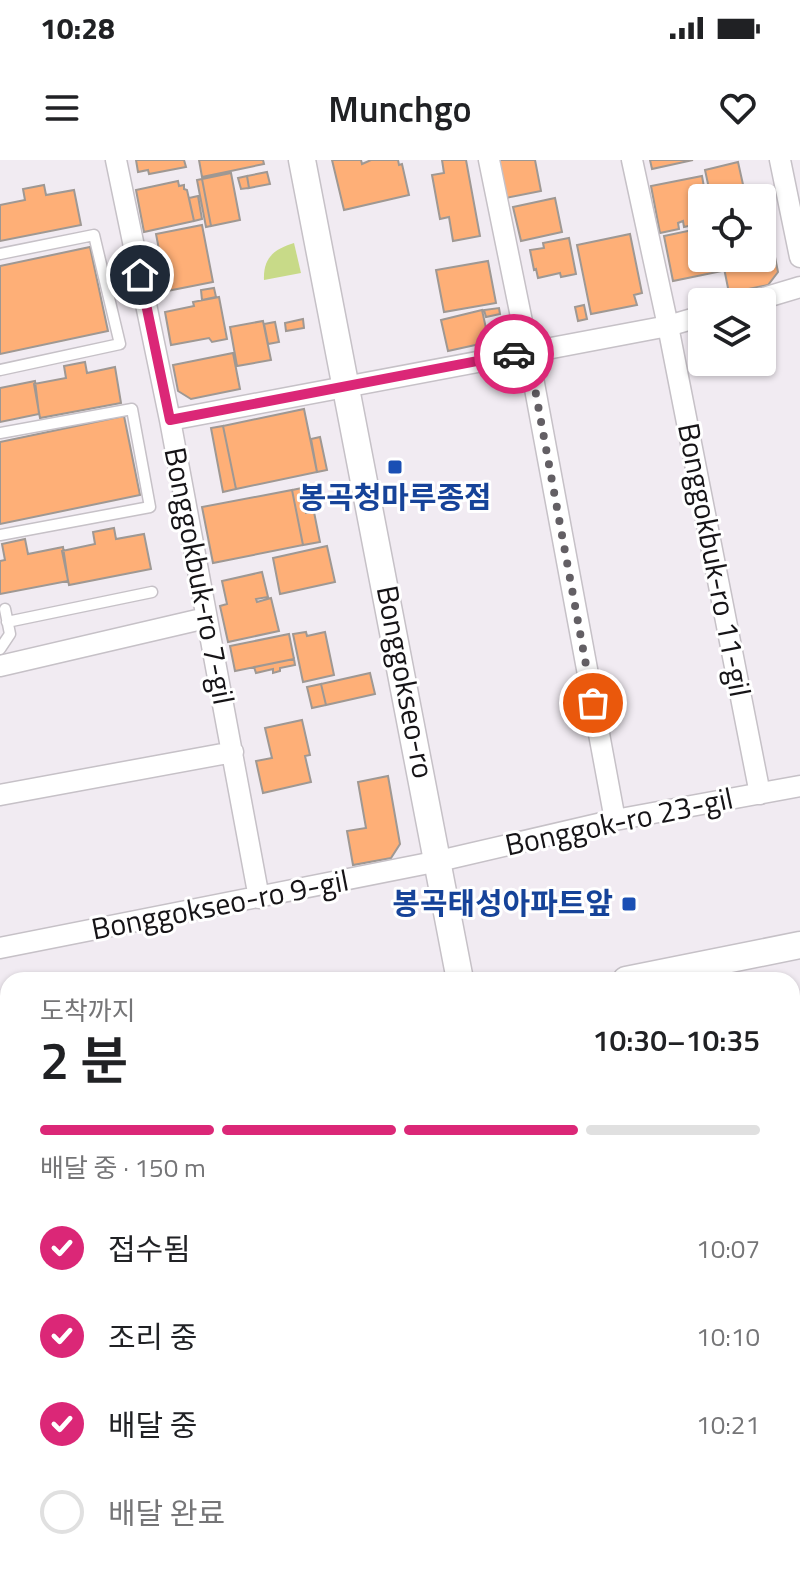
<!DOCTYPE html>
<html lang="ko">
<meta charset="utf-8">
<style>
body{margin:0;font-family:"Titillium Web","Noto Sans KR",sans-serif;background:#f2f2f2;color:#202124;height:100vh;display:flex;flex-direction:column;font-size:30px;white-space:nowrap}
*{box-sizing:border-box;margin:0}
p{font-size:26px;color:#757577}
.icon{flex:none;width:44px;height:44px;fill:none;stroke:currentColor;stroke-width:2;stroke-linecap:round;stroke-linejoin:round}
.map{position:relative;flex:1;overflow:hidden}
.side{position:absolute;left:0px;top:812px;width:800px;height:600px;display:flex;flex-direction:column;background:#fff;border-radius:24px 24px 0 0;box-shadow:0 2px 6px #0004}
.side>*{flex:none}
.fabs{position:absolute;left:688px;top:24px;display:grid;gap:16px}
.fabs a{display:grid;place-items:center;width:88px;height:88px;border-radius:8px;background:#fff;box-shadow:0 2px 6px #0004;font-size:40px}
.pin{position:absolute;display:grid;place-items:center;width:68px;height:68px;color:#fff;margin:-34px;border:4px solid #fff;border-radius:50%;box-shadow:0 2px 8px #0007}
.courier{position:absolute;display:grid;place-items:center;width:80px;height:80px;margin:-40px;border:6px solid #db2777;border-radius:50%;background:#fff;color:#222;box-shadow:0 2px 10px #0007}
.summary em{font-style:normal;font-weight:600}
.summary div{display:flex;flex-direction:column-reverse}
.summary{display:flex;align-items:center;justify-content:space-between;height:136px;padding:0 40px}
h1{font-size:52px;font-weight:600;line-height:60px}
.bar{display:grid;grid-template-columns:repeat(4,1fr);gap:12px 8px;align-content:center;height:96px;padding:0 40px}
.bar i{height:10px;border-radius:6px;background:#e0e0e0}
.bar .active{background:#db2777}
.bar p{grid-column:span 4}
ol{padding:0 40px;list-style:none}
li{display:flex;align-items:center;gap:24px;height:88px}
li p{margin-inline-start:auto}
li .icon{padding:8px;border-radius:50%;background:#db2777;color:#fff;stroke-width:4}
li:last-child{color:#757577}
li i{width:44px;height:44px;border:4px solid #e0e0e0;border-radius:50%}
.status{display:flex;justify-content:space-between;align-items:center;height:56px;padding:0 40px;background:#fff;direction:ltr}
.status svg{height:22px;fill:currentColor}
header{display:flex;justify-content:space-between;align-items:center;height:104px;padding:0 40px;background:#fff;font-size:36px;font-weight:600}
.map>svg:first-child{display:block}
</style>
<div class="status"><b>10:28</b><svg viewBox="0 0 49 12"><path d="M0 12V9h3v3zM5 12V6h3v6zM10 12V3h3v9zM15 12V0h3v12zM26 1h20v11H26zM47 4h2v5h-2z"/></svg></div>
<header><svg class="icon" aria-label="menu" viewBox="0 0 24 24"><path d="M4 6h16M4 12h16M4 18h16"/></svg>Munchgo<svg class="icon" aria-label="heart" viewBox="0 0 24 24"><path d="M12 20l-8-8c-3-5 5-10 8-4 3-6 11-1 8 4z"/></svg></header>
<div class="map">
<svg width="800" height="1412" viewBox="0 0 800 1412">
<rect width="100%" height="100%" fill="#f1ebf2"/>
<!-- green -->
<path fill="#c8da88" d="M294,83L301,113L264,120C263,98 274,89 294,83Z"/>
<!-- building -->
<path fill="#feaf77" stroke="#9f9893" stroke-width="2" d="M136,0H184L186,7L149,14L148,10L138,12Z
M199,0H263L264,4L202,17Z
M332,0H361L362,4L371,0H398L399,5L402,4L409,35L344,50Z
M442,0H466L480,76L453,81L449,57L440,59L432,15L444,13Z
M498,0H535L541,31L506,38Z
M650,0H693L652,9Z
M738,2L746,38H711L705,10Z
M267,12L270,24L249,28L247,16Z
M231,13L240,60L211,66L202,19Z
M247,16L249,28L241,29L238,18Z
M702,16L706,38H702V63L684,67L683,61L678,63L679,69L660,73L651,26Z
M202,19L211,66L206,67L197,20Z
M178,21L179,26L184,25V29L187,30L194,61L144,72L136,30Z
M44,25L46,35L74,30L81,65L0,81V45L25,40L23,29Z
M198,36L202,59L194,61L189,38Z
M555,38L562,72L521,81L513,47Z
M202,65L213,122L167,131L156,74Z
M702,68V98H719L722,111L673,121L664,76Z
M630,74L642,133L634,135L637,145L591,154L577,85Z
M569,78L576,114L561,117L560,113L538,118L536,109L534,110L530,90L544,88L543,83Z
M772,82L778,112L768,125L729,133L722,98H762V84Z
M90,87L108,171L0,194V106Z
M488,101L496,143L444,152L436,110Z
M214,128L216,137L202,140L201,130Z
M219,137L227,179L212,182L209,178L171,185L165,152L194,146L193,142Z
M584,145L587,159L578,161L575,147Z
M499,148L500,154L486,157L484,150Z
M482,150L489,182L448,191L441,160Z
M303,159L304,168L286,171L285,163Z
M263,161L271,200L237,206L230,167Z
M275,162L279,182L268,184L264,164Z
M233,193L240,229L191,239L178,231L173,205Z
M85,202L87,213L115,207L121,243L40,258L34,224L66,218L64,206Z
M35,221L39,254L0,262V228Z
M304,249L317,312L236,329L223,266Z
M124,256L140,335L0,364V282Z
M223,266L236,329L223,332L211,268Z
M320,277L327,310L317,312L311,279Z
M302,328L306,353L314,352L320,382L303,385L292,330Z
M292,330L303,385L213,403L202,347Z
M114,368L116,379L144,374L151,409L69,425L62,391L95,384L93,372Z
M25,379L28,394L63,387L68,421L0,434V401L5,400L2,384Z
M327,386L335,422L280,434L273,398Z
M262,412L268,437L256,439L257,442L271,438L279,471L228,482L220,446L227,444L222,421Z
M306,472L307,476L325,472L334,515L303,522L293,474Z
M289,474L294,499L235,511L230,486Z
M294,499L295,505L280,508V511L273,513V509L256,513L254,507Z
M370,513L375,534L326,545L321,524Z
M321,524L326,545L312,548L307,527Z
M302,560L310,595L305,596L311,622L263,633L256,601L272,598L265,568Z
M388,616L400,684L391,698L353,705L347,671L366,668L358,622Z
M800,1197V1283L792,1247V1199Z"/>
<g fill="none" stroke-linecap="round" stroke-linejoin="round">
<!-- service casing -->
<g stroke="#c6c1c7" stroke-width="13">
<path id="service" d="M0,94L94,75L120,184L0,210
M0,273L132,249L150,347L0,375
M7,462L152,432
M0,489L10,474L5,449"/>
</g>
<!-- minor casing -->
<g stroke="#c6c1c7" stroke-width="23">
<path id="minor" d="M116,0L170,260L259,738
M489,0L528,191L615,660
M632,0L668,166L760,634
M780,0L800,97
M750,142L800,127
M170,260L668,166L702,156
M0,506L206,458
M0,635L233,592
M0,788L439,701L615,660L800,626
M792,949L800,948
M0,1111L8,1109
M134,1404L136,1412
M275,1404L276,1412
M380,1404L382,1412
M722,1404L724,1412
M614,1412L654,1404"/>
</g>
<!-- tertiary casing -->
<g stroke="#c6c1c7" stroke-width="29">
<path id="tertiary" d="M302,0L460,820
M626,820L800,785
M0,942L8,940
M573,1404L575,1412"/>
</g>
<!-- service -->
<use href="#service" stroke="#fff" stroke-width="10"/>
<!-- minor -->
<use href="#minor" stroke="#fff" stroke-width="20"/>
<!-- tertiary -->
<use href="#tertiary" stroke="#fff" stroke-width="26"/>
</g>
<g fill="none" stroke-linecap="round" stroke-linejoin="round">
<!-- done -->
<path stroke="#635f64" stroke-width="8" stroke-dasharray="0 14.4" d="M514,194L528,191L593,543"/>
<!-- route -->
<path stroke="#db2777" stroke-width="10" d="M140,115L170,260L514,194"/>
</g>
<!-- markers -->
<g fill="#1a4fb4" stroke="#fff" stroke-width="3">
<rect x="387" y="299" width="16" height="16" rx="4"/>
<rect x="621" y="736" width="16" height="16" rx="4"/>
</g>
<g text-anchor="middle" stroke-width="6" stroke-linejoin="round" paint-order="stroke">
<!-- transit labels -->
<g font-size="30" font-weight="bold" fill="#164399" stroke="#fff">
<text x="395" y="348">봉곡청마루종점</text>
<text x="613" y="754" text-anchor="end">봉곡태성아파트앞</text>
</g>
<!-- street labels -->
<g font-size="30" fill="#161417" stroke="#fff">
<text transform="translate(714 400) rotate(79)" y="10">Bonggokbuk-ro 11-gil</text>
<text transform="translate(199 416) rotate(79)" y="10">Bonggokbuk-ro 7-gil</text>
<text transform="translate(405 522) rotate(79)" y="10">Bonggokseo-ro</text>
<text transform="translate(619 662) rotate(-12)" y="10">Bonggok-ro 23-gil</text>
<text transform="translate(220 745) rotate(-11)" y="10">Bonggokseo-ro 9-gil</text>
</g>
</g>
</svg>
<div class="fabs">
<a><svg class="icon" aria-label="locate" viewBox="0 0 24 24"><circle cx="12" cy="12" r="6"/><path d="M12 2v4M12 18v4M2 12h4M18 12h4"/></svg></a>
<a><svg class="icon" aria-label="layers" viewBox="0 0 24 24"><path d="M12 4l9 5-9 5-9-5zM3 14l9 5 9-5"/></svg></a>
</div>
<div class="pin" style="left:593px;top:543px;background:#ea580c"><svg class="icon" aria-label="bag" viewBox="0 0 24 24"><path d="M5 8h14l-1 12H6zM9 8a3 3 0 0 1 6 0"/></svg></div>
<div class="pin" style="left:140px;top:115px;background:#1f2937"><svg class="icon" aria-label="home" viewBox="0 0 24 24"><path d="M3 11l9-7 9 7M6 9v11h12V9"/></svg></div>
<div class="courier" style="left:514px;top:194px"><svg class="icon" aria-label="car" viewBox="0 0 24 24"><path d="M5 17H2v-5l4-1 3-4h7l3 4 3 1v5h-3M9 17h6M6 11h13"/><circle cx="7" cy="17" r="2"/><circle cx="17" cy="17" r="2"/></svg></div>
<section class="side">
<div class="summary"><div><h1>2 분</h1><p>도착까지</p></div><em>10:30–10:35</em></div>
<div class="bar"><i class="active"></i><i class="active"></i><i class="active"></i><i></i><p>배달 중 · 150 m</p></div>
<ol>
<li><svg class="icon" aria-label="check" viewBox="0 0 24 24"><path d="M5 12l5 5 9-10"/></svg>접수됨<p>10:07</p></li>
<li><svg class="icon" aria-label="check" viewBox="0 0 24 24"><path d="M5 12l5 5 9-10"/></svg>조리 중<p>10:10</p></li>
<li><svg class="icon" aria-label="check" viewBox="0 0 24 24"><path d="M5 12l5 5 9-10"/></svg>배달 중<p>10:21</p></li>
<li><i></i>배달 완료</li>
</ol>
</section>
</div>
